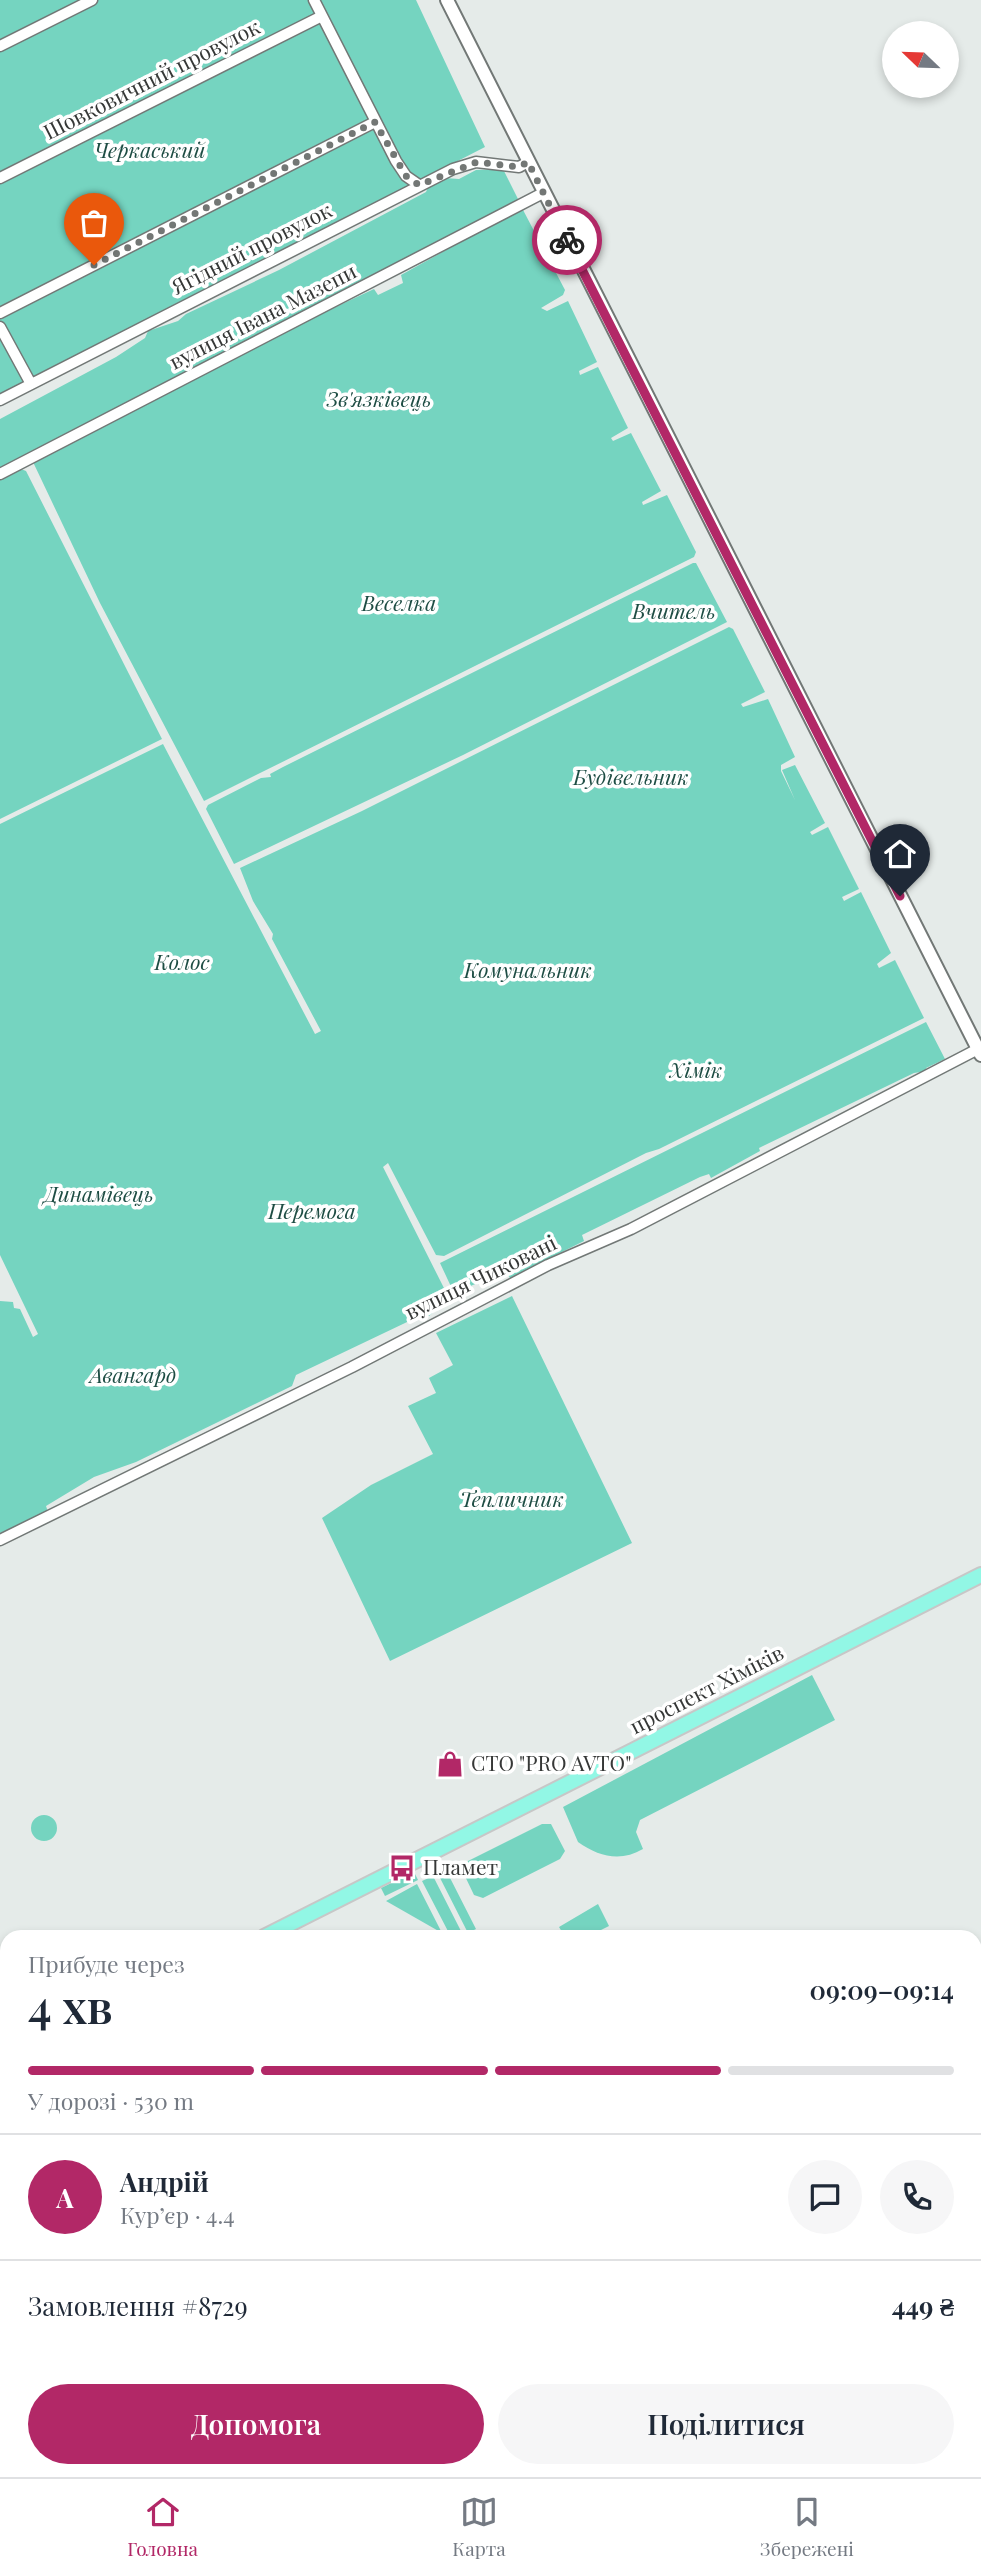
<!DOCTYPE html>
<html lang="uk">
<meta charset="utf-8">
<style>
body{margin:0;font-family:"Playfair Display",serif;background:#f6f6f7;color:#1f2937;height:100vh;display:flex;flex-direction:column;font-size:26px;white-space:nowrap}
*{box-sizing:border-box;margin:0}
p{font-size:23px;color:#747a83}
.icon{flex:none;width:38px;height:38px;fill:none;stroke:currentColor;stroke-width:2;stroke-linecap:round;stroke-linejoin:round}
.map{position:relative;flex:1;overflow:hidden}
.drawer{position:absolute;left:0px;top:1930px;width:982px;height:548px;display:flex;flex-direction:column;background:#fff;border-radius:21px 21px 0 0;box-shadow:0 4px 10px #0003}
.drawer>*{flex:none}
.needle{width:46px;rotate:293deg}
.buttons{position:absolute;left:882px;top:21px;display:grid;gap:14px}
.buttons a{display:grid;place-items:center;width:77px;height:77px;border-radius:50%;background:#fff;box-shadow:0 4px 10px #0003;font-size:35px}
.pin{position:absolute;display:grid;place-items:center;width:60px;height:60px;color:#fff;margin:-72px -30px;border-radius:50% 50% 50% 0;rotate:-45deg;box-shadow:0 0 7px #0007}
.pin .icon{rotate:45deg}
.courier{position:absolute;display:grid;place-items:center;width:70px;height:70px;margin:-35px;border:5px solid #b22867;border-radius:50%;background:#fff;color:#222;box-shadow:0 2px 9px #0007}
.headline em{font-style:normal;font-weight:600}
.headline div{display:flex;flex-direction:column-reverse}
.headline{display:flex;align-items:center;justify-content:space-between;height:119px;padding:0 28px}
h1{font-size:46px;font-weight:600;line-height:52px}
.bar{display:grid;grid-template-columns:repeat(4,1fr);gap:10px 7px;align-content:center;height:84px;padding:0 28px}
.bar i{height:9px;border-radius:5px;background:#e0e1e3}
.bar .selected{background:#b22867}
.bar p{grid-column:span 4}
.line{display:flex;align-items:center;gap:18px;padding:0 28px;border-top:2px solid #e0e1e3}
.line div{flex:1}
.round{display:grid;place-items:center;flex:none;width:74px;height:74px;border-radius:37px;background:#f6f6f7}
.action{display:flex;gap:14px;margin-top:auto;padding:14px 28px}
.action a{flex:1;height:80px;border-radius:42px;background:#b22867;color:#fff;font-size:28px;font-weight:600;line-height:80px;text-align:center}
.action a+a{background:#f6f6f7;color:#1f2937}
.tab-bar{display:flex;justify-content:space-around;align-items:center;height:98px;border-top:2px solid #e0e1e3;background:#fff;font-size:19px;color:#747a83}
.tab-bar a{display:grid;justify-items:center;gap:4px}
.tab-bar .selected{color:#b22867}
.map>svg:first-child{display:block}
</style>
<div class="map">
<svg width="981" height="2477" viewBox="0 0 981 2477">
<rect width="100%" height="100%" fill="#e5ebe9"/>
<!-- green -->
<path fill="#75d4c0" d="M0,0H416L485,147L0,396Z
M503,169L519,201L0,468V419L116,357L145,338L148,331L178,321L186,314L279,270L426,192L428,187L445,178L459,179L476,170Z
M522,208L565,290L563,295L541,308L547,311L568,301L597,362L579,371L580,375L598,367L628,428L611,438L613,441L631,433L661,491L642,502L643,505L667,495L696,552L694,557L204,801L100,603L33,462L325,312L374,289L378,295L403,283L401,275Z
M21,469L26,471L162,739L0,819V479Z
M693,563H696L727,622L463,755L234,864L206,809L208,805L261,778L271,777L270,774L283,767Z
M729,627L733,629L765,692L741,704L743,707L768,699L795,757L781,765V771L795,800L782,770L795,765L825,823L810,832L812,835L828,827L859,889L842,897L844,901L861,892L891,953L877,964L879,968L895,960L924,1018L659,1149L646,1153L444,1256L436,1255L388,1163L383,1167L449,1298L429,1316L426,1313L296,1375L292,1386L136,1462L94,1477L46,1506L48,1512L0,1533V1301L13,1302L14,1308L20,1309L33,1337L38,1334L0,1255V824L163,744L315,1034L321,1031L272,939L273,934L253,901L240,868L362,811Z
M926,1022L945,1059L926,1068L927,1071L914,1073L759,1148L760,1151L711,1178L709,1174L700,1177L582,1235L584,1241L510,1278L506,1271L454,1293L440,1263Z
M512,1296L632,1543L390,1661L322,1518L371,1485L433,1454L408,1406L436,1393L429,1378L453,1365L436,1333Z
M812,1675L835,1720L640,1820L636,1832L643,1849C621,1862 599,1857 578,1842L563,1807Z
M31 1828a13 13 0 1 1 26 0a13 13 0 1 1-26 0Z
M542,1824H551L565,1851L560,1859L483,1898L474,1895L462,1870L468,1861Z
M446,1870L476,1929L468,1933L438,1874Z
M414,1872L418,1880L385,1896L381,1888Z
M433,1876L463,1935L451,1937L422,1881Z
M417,1884L442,1933L386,1901Z
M598,1904L609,1926L587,1937H565L559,1927Z
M120,2471H220L223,2477H124Z
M701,2471H735L738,2477H704Z"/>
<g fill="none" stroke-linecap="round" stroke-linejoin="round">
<!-- street casing -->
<g stroke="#727876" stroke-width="13">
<path id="street" d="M314,0L396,161L406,176L419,185
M0,46L92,0
M0,178L322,16
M0,313L375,122
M0,327L31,384
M0,400L453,169L476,162L519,167L528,162
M0,474L543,193
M0,1540L352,1367L548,1265L631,1229L978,1049"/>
</g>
<!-- secondary casing -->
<g stroke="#727876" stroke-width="16">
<path id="secondary" d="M447,0L981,1055
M267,2471L270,2477"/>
</g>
<!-- primary casing -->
<g stroke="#c7c7c7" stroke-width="18">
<path id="primary" d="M264,1937L981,1575
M0,2071L7,2067"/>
</g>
<!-- street -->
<use href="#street" stroke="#fff" stroke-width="10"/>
<!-- secondary -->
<use href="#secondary" stroke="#fff" stroke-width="12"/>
<!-- primary -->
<use href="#primary" stroke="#92f7e5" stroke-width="14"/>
<!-- rail casing -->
<g stroke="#484a49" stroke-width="5">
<path id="rail" d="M904,2471L907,2477"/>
</g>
<!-- rail -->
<use href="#rail" stroke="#fff" stroke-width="2.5" stroke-dasharray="8" stroke-linecap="butt"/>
</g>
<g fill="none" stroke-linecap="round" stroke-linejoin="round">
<!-- done -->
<path stroke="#737775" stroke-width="7" stroke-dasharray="0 12.6" d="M94,265L375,122L406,176L419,185L477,162L519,167L528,162L567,240"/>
<!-- route -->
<path stroke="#b22867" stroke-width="9" d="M567,240L900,896"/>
</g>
<!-- icons -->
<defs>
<g id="shop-bare" transform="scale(2.1)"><path d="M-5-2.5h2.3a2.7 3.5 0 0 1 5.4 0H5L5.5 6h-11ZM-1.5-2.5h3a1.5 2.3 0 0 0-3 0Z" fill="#b22867" stroke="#fff" stroke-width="2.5" paint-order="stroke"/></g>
<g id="bus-bare" transform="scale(2.1)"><path d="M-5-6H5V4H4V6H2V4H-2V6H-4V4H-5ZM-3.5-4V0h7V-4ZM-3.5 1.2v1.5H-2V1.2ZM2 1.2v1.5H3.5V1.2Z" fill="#b22867" stroke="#fff" stroke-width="2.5" paint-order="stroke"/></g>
</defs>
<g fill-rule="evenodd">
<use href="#shop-bare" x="450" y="1764"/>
<use href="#bus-bare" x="402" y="1868"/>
</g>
<g text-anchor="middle" stroke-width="7" stroke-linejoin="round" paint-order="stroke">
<!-- street labels -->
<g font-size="21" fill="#363837" stroke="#fff">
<text transform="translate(152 80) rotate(-27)" y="7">Шовковичний провулок</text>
<text transform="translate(252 249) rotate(-27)" y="7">Ягідний провулок</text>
<text transform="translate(263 317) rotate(-27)" y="7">вулиця Івана Мазепи</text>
<text transform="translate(481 1278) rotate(-26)" y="7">вулиця Чиковані</text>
<text transform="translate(707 1690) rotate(-27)" y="7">проспект Хіміків</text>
</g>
<!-- park labels -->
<g font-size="21" font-style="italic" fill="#1e4d44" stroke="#fff">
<text x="150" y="158">Черкаський</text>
<text x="379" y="407">Зв'язківець</text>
<text x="399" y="611">Веселка</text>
<text x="674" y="619">Вчитель</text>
<text x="631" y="785">Будівельник</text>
<text x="182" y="970">Колос</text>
<text x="528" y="978">Комунальник</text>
<text x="696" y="1078">Хімік</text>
<text x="99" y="1202">Динамівець</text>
<text x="312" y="1219">Перемога</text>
<text x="133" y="1383">Авангард</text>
<text x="512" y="1507">Тепличник</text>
</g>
<!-- poi labels -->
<g font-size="21" fill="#363837" stroke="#fff" text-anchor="start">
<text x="471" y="1771">СТО "PRO AVTO"</text>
<text x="423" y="1875">Пламет</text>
</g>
</g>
</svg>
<div class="buttons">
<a><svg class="needle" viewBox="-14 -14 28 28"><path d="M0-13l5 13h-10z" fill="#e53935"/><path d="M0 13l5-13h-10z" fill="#747a83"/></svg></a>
</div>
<div class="pin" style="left:94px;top:265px;background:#ea580c"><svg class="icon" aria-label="bag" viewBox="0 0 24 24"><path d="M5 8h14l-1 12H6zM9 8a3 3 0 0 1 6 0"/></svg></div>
<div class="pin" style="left:900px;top:896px;background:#1f2937"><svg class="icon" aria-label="home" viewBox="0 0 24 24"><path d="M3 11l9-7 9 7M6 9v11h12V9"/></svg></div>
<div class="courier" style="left:567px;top:240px"><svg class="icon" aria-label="bike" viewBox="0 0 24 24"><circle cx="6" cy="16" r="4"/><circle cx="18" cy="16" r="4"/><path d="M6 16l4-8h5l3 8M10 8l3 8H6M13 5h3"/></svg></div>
<section class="drawer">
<div class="headline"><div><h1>4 хв</h1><p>Прибуде через</p></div><em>09:09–09:14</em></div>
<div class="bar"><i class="selected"></i><i class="selected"></i><i class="selected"></i><i></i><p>У дорозі · 530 m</p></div>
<div class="line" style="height:126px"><b class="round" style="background:#b22867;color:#fff">А</b><div><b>Андрій</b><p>Кур’єр · 4.4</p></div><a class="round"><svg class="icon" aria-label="chat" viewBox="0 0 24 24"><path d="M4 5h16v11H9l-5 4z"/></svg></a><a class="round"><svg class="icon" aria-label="phone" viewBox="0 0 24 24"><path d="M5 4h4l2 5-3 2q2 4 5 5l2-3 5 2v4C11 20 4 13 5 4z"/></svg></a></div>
<div class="line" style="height:91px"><div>Замовлення #8729</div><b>449 ₴</b></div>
<div class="action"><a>Допомога</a><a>Поділитися</a></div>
</section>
</div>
<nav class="tab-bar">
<a class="selected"><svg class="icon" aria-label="home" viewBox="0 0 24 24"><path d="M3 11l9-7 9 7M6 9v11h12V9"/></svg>Головна</a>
<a><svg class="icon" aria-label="map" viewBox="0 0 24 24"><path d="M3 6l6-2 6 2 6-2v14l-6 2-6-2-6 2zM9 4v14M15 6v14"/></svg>Карта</a>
<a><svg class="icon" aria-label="saved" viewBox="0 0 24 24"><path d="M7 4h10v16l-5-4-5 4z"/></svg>Збережені</a>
</nav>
